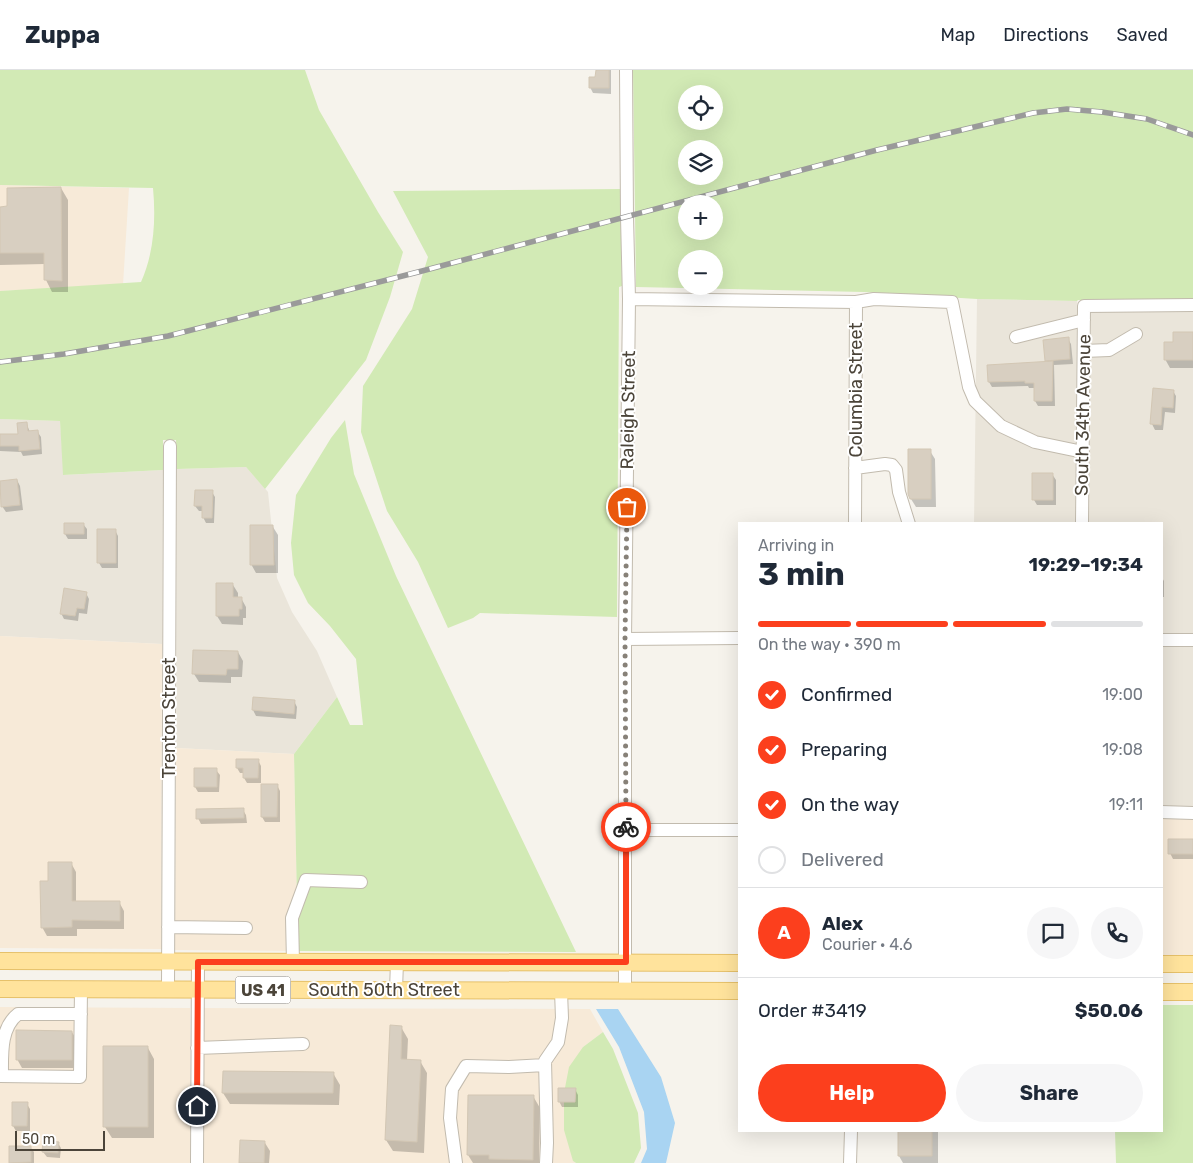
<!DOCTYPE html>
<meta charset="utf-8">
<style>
body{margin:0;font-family:Rubik,sans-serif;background:#f6f6f7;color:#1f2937;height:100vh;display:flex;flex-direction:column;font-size:19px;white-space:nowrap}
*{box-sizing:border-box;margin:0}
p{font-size:16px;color:#747a83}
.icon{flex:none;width:28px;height:28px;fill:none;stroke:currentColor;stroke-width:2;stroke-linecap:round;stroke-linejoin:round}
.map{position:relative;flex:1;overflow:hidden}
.side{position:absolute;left:738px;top:452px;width:425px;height:610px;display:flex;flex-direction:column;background:#fff;border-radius:0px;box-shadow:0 5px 20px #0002}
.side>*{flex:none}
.tools{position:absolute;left:678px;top:15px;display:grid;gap:10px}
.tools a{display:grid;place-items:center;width:45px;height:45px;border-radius:50%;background:#fff;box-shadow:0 5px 20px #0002;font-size:25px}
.scale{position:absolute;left:15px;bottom:12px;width:90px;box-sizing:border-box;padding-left:5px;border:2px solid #4b4439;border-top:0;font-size:14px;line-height:18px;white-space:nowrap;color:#4b4439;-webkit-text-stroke:4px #fff;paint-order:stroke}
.pin{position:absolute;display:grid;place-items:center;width:42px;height:42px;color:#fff;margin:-21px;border:2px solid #fff;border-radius:50%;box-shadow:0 1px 5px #0007}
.courier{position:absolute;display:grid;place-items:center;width:50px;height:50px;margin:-25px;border:4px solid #fc3f1d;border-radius:50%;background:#fff;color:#222;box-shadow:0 1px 6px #0007}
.summary em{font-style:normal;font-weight:700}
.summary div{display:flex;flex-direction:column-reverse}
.summary{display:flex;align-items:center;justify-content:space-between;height:85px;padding:0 20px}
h1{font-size:32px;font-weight:700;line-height:38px}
.bar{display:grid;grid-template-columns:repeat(4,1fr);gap:8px 5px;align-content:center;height:60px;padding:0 20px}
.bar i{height:6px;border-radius:4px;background:#e0e1e3}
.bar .selected{background:#fc3f1d}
.bar p{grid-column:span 4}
.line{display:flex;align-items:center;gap:12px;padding:0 20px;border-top:1px solid #e0e1e3}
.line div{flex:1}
.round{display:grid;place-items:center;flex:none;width:52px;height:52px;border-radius:26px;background:#f6f6f7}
ol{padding:0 20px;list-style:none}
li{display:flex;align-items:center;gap:15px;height:55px}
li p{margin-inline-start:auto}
li .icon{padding:5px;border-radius:50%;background:#fc3f1d;color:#fff;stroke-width:4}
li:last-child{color:#747a83}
li i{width:28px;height:28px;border:2px solid #e0e1e3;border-radius:50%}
.cta{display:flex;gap:10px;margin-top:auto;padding:10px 20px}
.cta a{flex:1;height:58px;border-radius:30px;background:#fc3f1d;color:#fff;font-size:20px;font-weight:700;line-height:58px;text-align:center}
.cta a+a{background:#f6f6f7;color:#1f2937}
header{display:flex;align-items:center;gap:30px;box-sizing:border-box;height:70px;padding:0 25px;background:#fff;border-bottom:1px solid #e0e1e3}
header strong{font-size:24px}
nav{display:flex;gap:28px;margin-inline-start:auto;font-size:18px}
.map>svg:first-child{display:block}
</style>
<header>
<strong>Zuppa</strong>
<nav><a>Map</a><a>Directions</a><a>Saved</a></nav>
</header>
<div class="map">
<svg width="1193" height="1093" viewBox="0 0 1193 1093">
<rect width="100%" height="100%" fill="#f6f3ec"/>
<!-- residential -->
<path fill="#eae5da" d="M977,229L1077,231L1075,454H974Z
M1091,242H1193V564H1161V454H1089Z
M0,349L60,351L64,405L163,400L162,574L0,566Z
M246,397L268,422L277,508L292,542L317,581L337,627L294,684L176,678L177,399Z
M1161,576L1193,577V737L1161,736Z"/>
<!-- commercial -->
<path fill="#f7ead8" d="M0,115L129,118L123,215L0,221Z
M0,566L162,574L161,879L0,878Z
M176,678L294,684L298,881L175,880Z
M1161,748L1193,749V885H1161Z
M0,937L190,938V1093H0Z
M204,938L590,939L603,962L583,977L573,1091L576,1093H204Z"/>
<!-- green -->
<path fill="#d2eab5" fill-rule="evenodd" d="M0,0H305L319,40L378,142L403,182L390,227L366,290L265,419L246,397L177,399L176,370H163V400L63,405L60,351L0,349V221L141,212C154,183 156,150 153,118L0,115Z
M633,0H1193V229L1078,230L1077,231L977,229L864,222L636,217ZM686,24H714V51H686ZM686,79H714V106H686ZM686,134H714V161H686ZM686,189H714V216H686Z
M620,119L622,216L619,217L617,547L480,543L473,548L448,558L418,492L387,441L361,362L363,316L412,239L428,187L393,121Z
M345,350L354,404L396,506L576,882L298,881L294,684L337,627L350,655H363L356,589L330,556L308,533L294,505L291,473L296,425L331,368Z
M1161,935H1193V1093H1116L1115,1061H1161Z
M603,962L613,979L638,1043L641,1078L634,1093H576L573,1091L564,1060V1023L569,997L583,977Z"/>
<!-- water -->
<path fill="#a9d4f2" d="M596,939H618L661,1007L675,1053L666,1093H641L647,1079L644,1042L619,977Z"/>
<!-- shadow -->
<path fill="#0003" d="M597,0H611V24L593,23L590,17L597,8Z
M61,118L68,130V222H52L46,210L45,194L0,195V138H8Z
M1193,265V298H1170L1165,289Z
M1068,269L1071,274L1073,294L1054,295L1055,336H1038L1035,331V318H1029L1028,316L992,317L989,312L1047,292L1046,290Z
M1154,320L1173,321L1176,326L1175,343L1165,342L1163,360H1155L1152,354Z
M26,353L30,362L37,361L41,367L42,384L23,386L21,382L0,381V365L19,366Z
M930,381L935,389L936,437H916L911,429Z
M1052,404L1056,410V435H1037L1034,430Z
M17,410L20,416L23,440L6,442L2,436L0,412Z
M212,422L215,427L214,453H206L203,447V441H199L195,436Z
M83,454L87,459V469H68L65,464Z
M273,457L278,465V503H256L251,494Z
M115,460L118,466V498H102L99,493Z
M1161,506L1164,511V527H1161Z
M233,515L238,523V528H241L246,537V548H243V555L222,554L217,546Z
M86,523L89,529L87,544L79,543L78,551L64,549L61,543Z
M238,582L243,591L242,607H231V613L199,612L194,604Z
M254,628L294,631L297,637L296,649L256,646L253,640Z
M258,690L261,696V713H247L244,708V703H240L237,698Z
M216,700L220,705L219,722H198L195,717Z
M277,715L280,721V752H265L262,747Z
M243,740L246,745L247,753L201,754L198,748Z
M1193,770V789H1173L1170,783Z
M71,793L76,802V832H119L124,841V859H77V866H47L42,857L50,812Z
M401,957L408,969L407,990L420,991L427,1003L424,1083L393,1081L386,1070Z
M72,962L77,971L76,998H22L17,989Z
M148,978L154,989V1068H112L105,1057Z
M333,1003L340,1015L339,1035L230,1034L223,1023Z
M575,1019L578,1025V1037H562L559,1031Z
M533,1026L540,1038L539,1093H473L468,1085Z
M27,1034L30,1039V1061H16L13,1056Z
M899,1061H938V1093H903L899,1086Z
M58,1073L61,1078L60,1088L47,1087L43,1082Z
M265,1073L270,1081L269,1093H240Z
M10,1077H30L34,1082V1093H10Z"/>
<!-- building -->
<path fill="#d8cfc1" stroke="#d3c7b4" d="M596,0H609V18H589V7H595Z
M61,117L62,211L44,210V183H0V137L7,136V118Z
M1173,262H1193V290H1164V272H1173Z
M1069,267L1070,289L1045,291L1043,270Z
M1053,291L1052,331H1034V313H1025V311L988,312L987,295Z
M1153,318L1174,320L1173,338L1162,337L1161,355L1150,354Z
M27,352L28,361L38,360L40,379L19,381V376H0V364H18L17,353Z
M908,379H931V429H910L908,424Z
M1032,403H1053V430H1032Z
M17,409L20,435L1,437L0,411Z
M195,420H213L212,448H202V436H194Z
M64,453H84V464H64Z
M250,455H273L274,495H250Z
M97,459H116V493H97Z
M216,513H233V527H242V539H239V546H216Z
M64,518L87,522L84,539L77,538L75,546L60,544Z
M193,580L238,581V599H227L226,605L192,604Z
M253,627L295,630L294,644L252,640Z
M236,689H259L258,708H243V698H236Z
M194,698H217V717H194Z
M261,714H278L277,747H261Z
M244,738V748L196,749V739Z
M1168,769H1193V784H1168Z
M48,792H72V831H120V851L72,850V857L41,858L40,811H48Z
M390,955L402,956L401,989L421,990L417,1072L385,1070Z
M16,960L72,961V990H16Z
M103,976H148V1057H103Z
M223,1001L334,1002L333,1023H222Z
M558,1018H576L575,1032H558Z
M468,1025H534L533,1090L489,1089V1085H467Z
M12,1032H28L27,1056H12Z
M898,1061H932V1086H898Z
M43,1070L59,1072L58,1083L42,1082Z
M240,1070L265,1071L264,1093H239Z
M9,1076H31V1092L9,1093Z"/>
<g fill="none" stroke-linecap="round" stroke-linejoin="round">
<!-- minor casing -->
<g stroke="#c2bbae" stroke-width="14">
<path id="minor" d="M629,229L856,232L855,454
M856,232L874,229L952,232L969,317L975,331L1001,356L1035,372L1083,382
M1016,267L1084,250
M1084,281L1109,280L1136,264
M855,398L885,394L892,395L896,400L899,422L909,454
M1082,454L1084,236L1193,235
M625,569L739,568
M1161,570H1193
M1161,742L1193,743
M626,760H739
M168,857L246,858
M293,892L292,848L306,810L361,812
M168,920L170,376
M396,920L397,892
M625,921V569L629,229L627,147L626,0
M197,978L303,974
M0,1006L80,1007L81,919
M2,1006C2,985 0,958 18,944H81
M197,1093L198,891
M456,1093L450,1048L452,1019L466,996L509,997L545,995
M546,1093L547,1073L545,991L558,972L562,948L561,921
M850,1093L851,1061"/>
</g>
<!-- major casing -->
<g stroke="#e6c16a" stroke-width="18">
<path id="major" d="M0,891L739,893
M1161,894H1193
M0,919L739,921
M1161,922H1193"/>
</g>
<!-- minor -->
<use href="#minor" stroke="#fff" stroke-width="12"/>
<!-- major -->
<use href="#major" stroke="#ffe39c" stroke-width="16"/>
<!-- rail casing -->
<g stroke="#9a9a9a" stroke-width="5.5">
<path id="rail" d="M0,292L64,284L168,266L422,201L877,80L1033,43L1067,39L1102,42L1147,49L1193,65"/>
</g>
<!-- rail -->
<use href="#rail" stroke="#fff" stroke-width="4" stroke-dasharray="11" stroke-linecap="butt"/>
</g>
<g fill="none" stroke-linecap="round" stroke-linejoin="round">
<!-- done -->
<path stroke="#878178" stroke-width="5" stroke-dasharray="0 9" d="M626,757L625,569L627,437"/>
<!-- route -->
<path stroke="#fc3f1d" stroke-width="6" d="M197,1036L198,892H626V757"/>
</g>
<g text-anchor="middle" stroke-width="4" stroke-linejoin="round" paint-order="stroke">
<!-- shield labels -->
<rect fill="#fff" stroke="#817c74" stroke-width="1" x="235.5" y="906.5" width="55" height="27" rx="4"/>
<g font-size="16" font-weight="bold" fill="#4b4439">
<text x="263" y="926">US 41</text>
</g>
<!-- street labels -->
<g font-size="18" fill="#4b4439" stroke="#fff">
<text transform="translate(856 320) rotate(-90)" y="6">Columbia Street</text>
<text transform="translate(628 340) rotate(-89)" y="6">Raleigh Street</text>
<text transform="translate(1083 345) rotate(-89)" y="6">South 34th Avenue</text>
<text transform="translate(169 648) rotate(-90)" y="6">Trenton Street</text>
<text x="384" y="926">South 50th Street</text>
</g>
</g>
</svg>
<div class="tools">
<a><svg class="icon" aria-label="locate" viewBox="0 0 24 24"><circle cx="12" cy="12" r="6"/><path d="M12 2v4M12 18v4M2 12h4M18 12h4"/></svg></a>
<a><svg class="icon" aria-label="layers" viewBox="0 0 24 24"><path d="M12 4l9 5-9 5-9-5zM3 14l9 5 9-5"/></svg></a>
<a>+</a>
<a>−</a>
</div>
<div class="scale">50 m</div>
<div class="pin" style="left:627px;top:437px;background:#ea580c"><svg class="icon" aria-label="bag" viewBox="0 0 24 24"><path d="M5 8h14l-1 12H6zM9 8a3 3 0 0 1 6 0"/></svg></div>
<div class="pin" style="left:197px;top:1036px;background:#1f2937"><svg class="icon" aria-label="home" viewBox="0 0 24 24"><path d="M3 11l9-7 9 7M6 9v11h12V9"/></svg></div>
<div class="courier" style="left:626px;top:757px"><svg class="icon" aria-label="bike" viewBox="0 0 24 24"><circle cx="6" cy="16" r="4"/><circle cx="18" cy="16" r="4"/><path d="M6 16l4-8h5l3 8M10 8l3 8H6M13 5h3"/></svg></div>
<section class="side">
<div class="summary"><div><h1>3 min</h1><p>Arriving in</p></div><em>19:29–19:34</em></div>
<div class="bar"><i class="selected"></i><i class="selected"></i><i class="selected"></i><i></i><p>On the way · 390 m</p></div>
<ol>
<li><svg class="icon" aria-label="check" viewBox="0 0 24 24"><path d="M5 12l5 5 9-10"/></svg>Confirmed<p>19:00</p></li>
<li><svg class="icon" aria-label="check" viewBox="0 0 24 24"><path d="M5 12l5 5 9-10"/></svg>Preparing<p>19:08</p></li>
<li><svg class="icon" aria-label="check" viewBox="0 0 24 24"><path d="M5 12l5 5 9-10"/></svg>On the way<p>19:11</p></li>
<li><i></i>Delivered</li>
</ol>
<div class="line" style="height:90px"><b class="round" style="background:#fc3f1d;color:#fff">A</b><div><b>Alex</b><p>Courier · 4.6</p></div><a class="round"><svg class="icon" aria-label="chat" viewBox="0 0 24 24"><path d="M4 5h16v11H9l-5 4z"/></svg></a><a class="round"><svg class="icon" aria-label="phone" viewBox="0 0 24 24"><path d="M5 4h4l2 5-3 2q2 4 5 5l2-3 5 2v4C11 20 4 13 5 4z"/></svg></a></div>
<div class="line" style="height:65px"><div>Order #3419</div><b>$50.06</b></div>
<div class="cta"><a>Help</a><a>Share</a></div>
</section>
</div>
